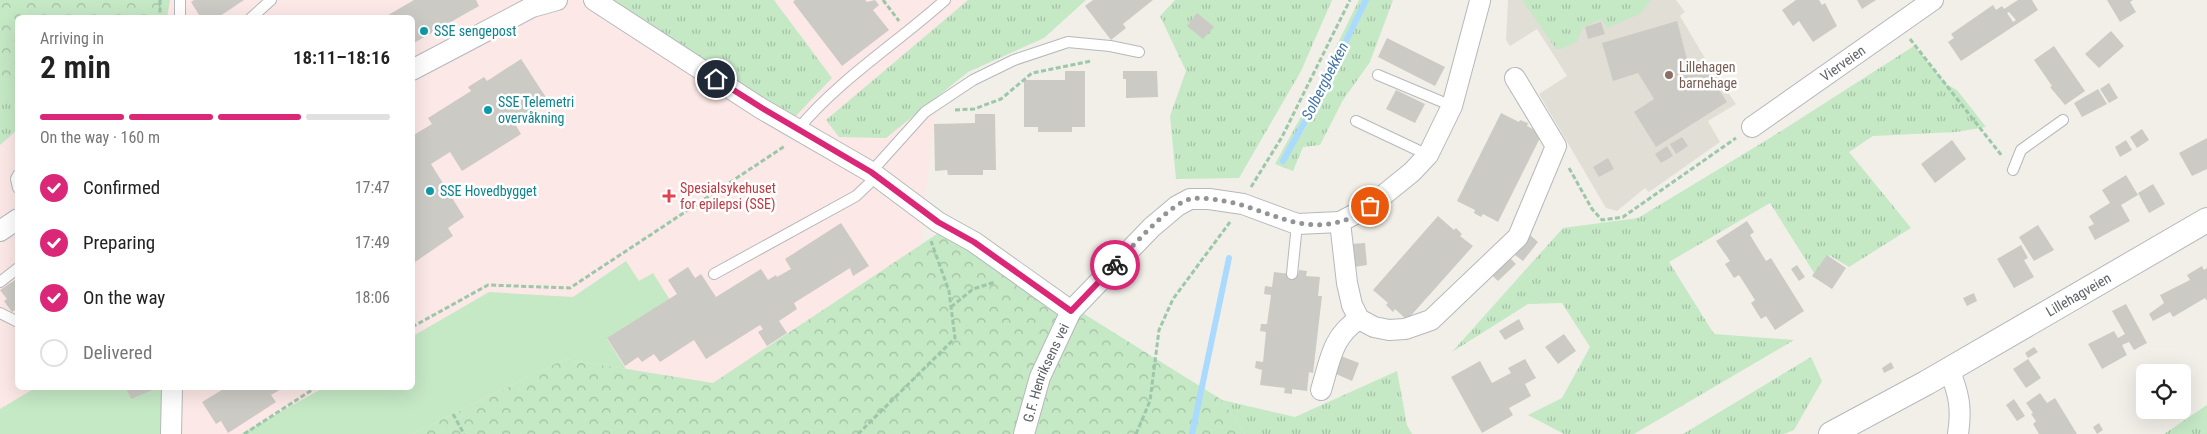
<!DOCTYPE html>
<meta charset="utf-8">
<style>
body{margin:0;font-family:"Roboto Condensed",sans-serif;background:#f6f6f6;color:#222;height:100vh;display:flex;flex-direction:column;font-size:19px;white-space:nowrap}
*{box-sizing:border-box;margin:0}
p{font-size:16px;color:#767676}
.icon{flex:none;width:28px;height:28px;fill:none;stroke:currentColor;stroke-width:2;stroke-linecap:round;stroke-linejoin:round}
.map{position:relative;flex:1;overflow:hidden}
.sheet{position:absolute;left:15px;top:15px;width:400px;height:375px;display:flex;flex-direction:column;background:#fff;border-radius:8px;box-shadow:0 5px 20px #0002}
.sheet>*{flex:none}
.controls{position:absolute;left:2136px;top:364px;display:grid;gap:10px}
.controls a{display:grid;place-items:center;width:55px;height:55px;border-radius:8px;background:#fff;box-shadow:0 5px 20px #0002;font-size:25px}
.pin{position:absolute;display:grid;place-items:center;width:42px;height:42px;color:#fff;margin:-21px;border:2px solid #fff;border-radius:50%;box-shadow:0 1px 5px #0007}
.courier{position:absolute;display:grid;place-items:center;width:50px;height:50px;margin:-25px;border:4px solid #db2777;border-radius:50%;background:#fff;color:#222;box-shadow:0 1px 6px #0007}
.summary em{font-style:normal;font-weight:600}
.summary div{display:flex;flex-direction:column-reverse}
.summary{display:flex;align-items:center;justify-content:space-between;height:85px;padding:0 25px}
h1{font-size:32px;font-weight:600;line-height:38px}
.bar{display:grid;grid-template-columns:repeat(4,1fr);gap:8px 5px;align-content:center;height:60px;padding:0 25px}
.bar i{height:6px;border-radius:4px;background:#e0e0e0}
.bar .on{background:#db2777}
.bar p{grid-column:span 4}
ol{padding:0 25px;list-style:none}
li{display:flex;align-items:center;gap:15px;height:55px}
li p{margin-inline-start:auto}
li .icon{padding:5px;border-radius:50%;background:#db2777;color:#fff;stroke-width:4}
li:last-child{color:#767676}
li i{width:28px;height:28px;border:2px solid #e0e0e0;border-radius:50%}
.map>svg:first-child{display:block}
</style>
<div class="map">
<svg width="2207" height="434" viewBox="0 0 2207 434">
<defs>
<pattern id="grass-tufts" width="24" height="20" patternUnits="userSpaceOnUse" patternTransform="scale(1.25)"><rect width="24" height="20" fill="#c5e8c5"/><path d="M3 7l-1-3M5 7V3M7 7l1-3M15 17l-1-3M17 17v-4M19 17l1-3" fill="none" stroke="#a3c0a4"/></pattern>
<pattern id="forest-crowns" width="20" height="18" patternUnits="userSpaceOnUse" patternTransform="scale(1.25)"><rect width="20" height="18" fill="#c5e8c5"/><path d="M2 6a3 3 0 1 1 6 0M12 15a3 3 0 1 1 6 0" fill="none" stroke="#a3c0a4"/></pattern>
</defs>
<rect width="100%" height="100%" fill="#f1efe8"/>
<!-- education -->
<path fill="#e1ded6" d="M1508,0H1676L1685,12L1680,16L1709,65L1736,104L1708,121L1720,142L1649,192L1645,188L1617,211L1606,208L1539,94L1567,76L1537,29L1510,46L1506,40Z"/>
<!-- medical -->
<path fill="#fce8e6" d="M91,0H1000L942,53L911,323L658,434H0V69L17,55L18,388H412V18L68,17Z"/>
<!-- grass -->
<path fill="url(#grass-tufts)" d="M597,0H774L832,78L791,121Z
M968,0H1086L1044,38L968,72L886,138L839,137L826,120Z
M1175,0H1332L1301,71L1239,178L1176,179L1170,116L1186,71L1160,16Z
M1359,0H1393L1370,62L1343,100L1320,145L1303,147L1293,171L1275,164L1309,102Z
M1522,0H1651L1640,14L1607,28L1602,19L1583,27L1576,43L1557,50Z
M1914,46L1946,84L1957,90L1986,127L1956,132L1873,136L1849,152L1911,228L1849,267L1829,255L1816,276L1770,203L1669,262L1714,334L1794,340L1634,434H1564L1528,415L1562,398L1590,347L1562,303L1528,304L1452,352L1563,228L1638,218L1770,138Z
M0,85H18L17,130L0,145Z
M1811,357L1822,381L1794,430L1784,434H1683Z
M1397,371L1407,425L1412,434H1245L1222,400L1295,417Z
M2207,405V434H2164Z"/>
<!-- forest -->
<path fill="url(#forest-crowns)" d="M0,0H170L167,17L18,18L17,85H0Z
M946,228L1222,400L1245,434H412L565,359L713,383Z"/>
<!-- green -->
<path fill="#c5e8c5" d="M626,261L639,281L653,273L670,300L607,339L626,369L565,359L412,434H241L323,388H412L413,336L489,292L573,297Z
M35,388H165L161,434H0V409Z"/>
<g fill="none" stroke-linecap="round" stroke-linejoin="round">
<!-- stream -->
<path stroke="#aadaff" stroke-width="6" d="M1283,161L1319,96L1366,0
M1192,434L1229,258"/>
</g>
<!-- building -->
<path fill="#cccac5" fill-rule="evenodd" d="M194,0H244L217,18H201L191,2Z
M414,0H476L479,6L412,44V18H383Z
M795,0H865L867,2L875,0L879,5L873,10L889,30L842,66L793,2Z
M1093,0H1153L1123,24L1126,28L1111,40L1085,6Z
M1796,0H1819L1822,5L1825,3L1837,26L1813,42L1799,21L1793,26L1782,10Z
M1857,0H1876L1862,9Z
M2018,0H2032L2038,10L1961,61L1948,42L1954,38L1951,34L1993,5L1996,10L2002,6L2004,9ZM2009,12L2016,20L2013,22L2007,13Z
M2107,0H2133L2130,2L2136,12L2120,22Z
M1197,13L1214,27L1203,39L1187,26Z
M1677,21L1687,59L1685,60L1691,71L1693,69L1696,73L1704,67L1727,102L1656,147L1634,112L1654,99L1638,73L1613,81L1602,43Z
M1601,22L1605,34L1588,39L1585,27Z
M2111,31L2124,46L2099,68L2085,54Z
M1387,38L1445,67L1435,86L1378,57Z
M2054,46L2085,91L2065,105L2050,87L2052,86L2034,60Z
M521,59L549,102L515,124L521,134L462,171L450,152L431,164L464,217L448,228L453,236L412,264V136L432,124L428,118L471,91L468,87L484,77L487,81Z
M1065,71H1085V127H1072V132H1038V127H1024V80H1065Z
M1123,71H1157L1158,97L1126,98V79H1123Z
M2109,83L2118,98L2109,103L2100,89Z
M2098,89L2107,104L2082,117L2074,103Z
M1396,90L1425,104L1415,123L1386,109Z
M1501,113L1519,122L1520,120L1528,123L1527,126L1542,134L1498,222L1483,214L1481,217L1474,213L1475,210L1457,201Z
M975,114H995L996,170H983V175H948L947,170L935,171L934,124L975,123Z
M2142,129L2149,140L2137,148L2130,137Z
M1682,137L1688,146L1676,154L1670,144Z
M2207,138V169L2192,176L2179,153Z
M1952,140L1966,159L1935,183L1921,164Z
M2126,140L2132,150L2120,157L2115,147Z
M1667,146L1673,156L1661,163L1655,154Z
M1608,158L1614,169L1599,177L1593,167Z
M2126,175L2138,195L2121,205L2130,221L2095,240L2088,227L2094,224L2089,216L2110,203L2102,190Z
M2153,184L2165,204L2149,213L2138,193Z
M1438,216L1454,230L1456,228L1462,234L1460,236L1473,246L1407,320L1395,309L1393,312L1386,305L1388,303L1373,290Z
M1747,221L1754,232L1750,235L1766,261L1771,258L1804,311L1775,330L1766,316L1761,319L1751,303L1755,300L1739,275L1734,278L1725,264L1730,261L1716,241Z
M841,223L869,266L853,276L850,268L794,303L797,309L779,321L787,333L767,346L758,332L763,329L760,325L706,359L694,340L660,362L654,354L642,362L638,357L625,366L607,338L677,294L668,280L688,267L695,278L701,274L716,297L761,269L768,280L776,275L777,277L791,269L785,259Z
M2038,225L2054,250L2034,261L2019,237Z
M1530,235L1538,242L1523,261L1515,255Z
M1365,243L1367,265L1354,267L1351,244Z
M2021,245L2028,258L2024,260L2034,277L2014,288L1997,259Z
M1827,255L1846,268L1832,289L1812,276Z
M1509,257L1516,264L1498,281L1491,274Z
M1797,265L1805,277L1799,281L1791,269Z
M2202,266L2204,270L2207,268V301L2205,298L2173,317L2170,312L2153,321L2149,314L2164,303L2160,295L2190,280L2187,275Z
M1299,270L1307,271L1306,276L1320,277L1318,296H1322L1313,373L1309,372L1307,391L1292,389V394L1284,393L1285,388L1260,385L1262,370L1255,368L1256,361L1263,362L1266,332L1260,331L1261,324H1267L1271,295L1264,294L1265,286L1272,287L1274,272L1298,275Z
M18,278V314L15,310L12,312L4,301L7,299L0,290Z
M1974,293L1977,301L1967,306L1963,298Z
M2126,304L2147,343L2134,350L2129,342L2122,345L2127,355L2102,369L2088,344L2114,331L2118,338L2125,334L2112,311Z
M1519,319L1524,329L1505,340L1499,331Z
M1564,334L1576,351L1558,364L1545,347Z
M2034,347L2038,352L2028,358L2025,353Z
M1341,356L1359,363L1352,381L1334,373Z
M1525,359L1536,378L1525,384L1531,396L1509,408L1513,415L1510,417L1482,433L1451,377L1480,361L1492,383L1511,373L1508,368Z
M2028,359L2041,378L2026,388L2013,369Z
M1891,362L1894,368L1884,373L1882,368Z
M126,388H154L155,389L131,399Z
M225,388H283L271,395L276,402L228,433L221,421L216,424L202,402Z
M2182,390L2189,400L2182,404Z
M2040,393L2047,403L2055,398L2077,434H2039L2033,424L2036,421L2031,414L2033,413L2026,403Z
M2014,399L2025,416L2017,421L2006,405Z
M2157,410H2173L2161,417Z
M2099,423L2103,430L2097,434L2093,427Z"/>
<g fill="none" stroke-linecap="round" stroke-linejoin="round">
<!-- service casing -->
<g stroke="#b5b8bc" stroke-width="12">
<path id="service" d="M180,18V0
M251,18L271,0
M1378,75L1452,106
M1356,121L1428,155
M799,128C840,79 897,43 945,0
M2013,170L2021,150L2063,120
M871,172L925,112L973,80L1014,60L1068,42L1110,46L1139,52
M18,175L16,179L18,188
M714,274L856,196L877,176
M1292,274L1297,224
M0,282L18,268
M0,313L18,322"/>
</g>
<!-- minor casing -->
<g stroke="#b5b8bc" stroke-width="22">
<g id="minor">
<path d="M594,0L762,109L871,172L938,222L974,242L1071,311"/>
<path d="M412,70L532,7L557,0"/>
<path id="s1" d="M1752,127L1933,0"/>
<path d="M1340,222L1347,283L1352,305L1359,319L1374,327L1389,330L1405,329L1431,320L1518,237L1556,146L1515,78"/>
<path d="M0,231L18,219"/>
<path d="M1949,369C1959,394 1962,408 1958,434"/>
<path d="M1321,390C1330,361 1332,336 1359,319"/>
<path d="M171,434L172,388"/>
<path id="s2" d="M1024,434L1040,377L1071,311L1152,227L1177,206L1190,199H1209L1243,204L1297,224L1340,222L1370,206L1412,172L1428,155L1452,106L1480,1"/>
</g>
</g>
<!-- tertiary casing -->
<g stroke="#b5b8bc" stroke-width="26">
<g id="tertiary">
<path id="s3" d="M1831,434L1926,383L2207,220"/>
</g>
</g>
<!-- path -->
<path stroke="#9cc7a9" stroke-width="3" stroke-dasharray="5 2.5" stroke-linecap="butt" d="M160,0V18
M883,0L899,21
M1910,39L2002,156
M955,110L974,109L1001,99L1032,73L1091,61
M1569,168L1592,209L1602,220L1623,217L1736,138
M1251,187L1282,137L1350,0
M951,307L973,289L995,282
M412,327L488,285L570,288L785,146
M453,414L464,434
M244,434L315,388
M858,434L955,338L949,291L931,241
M1136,434L1150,401L1159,330L1173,299L1230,222"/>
<!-- service -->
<use href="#service" stroke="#fff" stroke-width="10"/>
<!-- minor -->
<use href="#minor" stroke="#fff" stroke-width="20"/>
<!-- tertiary -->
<use href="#tertiary" stroke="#fff" stroke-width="24"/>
</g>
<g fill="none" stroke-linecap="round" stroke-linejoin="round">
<!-- done -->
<path stroke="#929495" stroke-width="5" stroke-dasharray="0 9" d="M1115,265C1131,248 1168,205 1190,199C1200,197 1213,199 1224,201C1265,208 1296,233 1339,222C1350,220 1361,211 1370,206"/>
<!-- route -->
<path stroke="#db2777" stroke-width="6" d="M716,79L762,108L871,172L938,222L974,242L1071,311L1115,265"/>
</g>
<!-- markers -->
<g fill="#0f9aa8" stroke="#fff" stroke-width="2">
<circle cx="424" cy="31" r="5"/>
<circle cx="488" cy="110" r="5"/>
<circle cx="430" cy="191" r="5"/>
</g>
<circle fill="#8d6e63" stroke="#fff" stroke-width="2" cx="1669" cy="75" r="5"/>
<path fill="#e0444e" stroke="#fff" stroke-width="2" d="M666.5 188.5h5v5h5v5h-5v5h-5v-5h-5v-5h5z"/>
<g text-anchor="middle" stroke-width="5" stroke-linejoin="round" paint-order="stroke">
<!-- culture labels -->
<g font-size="14" fill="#0d838f" stroke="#fff" text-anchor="start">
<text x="434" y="36">SSE sengepost</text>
<text x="498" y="107">SSE Telemetri<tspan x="498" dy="16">overvåkning</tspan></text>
<text x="440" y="196">SSE Hovedbygget</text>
</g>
<!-- street labels -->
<g font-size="14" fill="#5f6368" stroke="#fff">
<text dy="5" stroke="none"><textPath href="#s1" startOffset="111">Vierveien</textPath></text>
<text dy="5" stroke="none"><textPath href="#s3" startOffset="284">Lillehagveien</textPath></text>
<text dy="5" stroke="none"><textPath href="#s2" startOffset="65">G.F. Henriksens vei</textPath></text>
</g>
<!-- education labels -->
<g font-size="14" fill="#785e54" stroke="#fff" text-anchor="start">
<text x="1679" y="72">Lillehagen<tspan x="1679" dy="16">barnehage</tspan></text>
</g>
<!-- health labels -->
<g font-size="14" fill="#be3a42" stroke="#fff" text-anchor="start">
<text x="680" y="193">Spesialsykehuset<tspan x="680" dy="16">for epilepsi (SSE)</tspan></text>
</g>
<!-- water labels -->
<g font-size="15" font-style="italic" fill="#4174aa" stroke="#fff">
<text transform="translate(1325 81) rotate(-63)" y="5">Solbergbekken</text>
</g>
</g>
</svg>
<div class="controls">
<a><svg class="icon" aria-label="locate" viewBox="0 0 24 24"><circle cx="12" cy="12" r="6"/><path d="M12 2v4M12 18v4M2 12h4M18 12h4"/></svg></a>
</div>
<div class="pin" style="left:1370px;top:206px;background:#ea580c"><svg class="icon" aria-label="bag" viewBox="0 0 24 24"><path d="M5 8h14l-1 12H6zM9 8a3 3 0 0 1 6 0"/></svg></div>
<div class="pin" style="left:716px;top:79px;background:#1f2937"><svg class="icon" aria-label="home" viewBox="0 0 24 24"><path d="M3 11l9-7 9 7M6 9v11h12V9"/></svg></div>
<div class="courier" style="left:1115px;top:265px"><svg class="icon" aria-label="bike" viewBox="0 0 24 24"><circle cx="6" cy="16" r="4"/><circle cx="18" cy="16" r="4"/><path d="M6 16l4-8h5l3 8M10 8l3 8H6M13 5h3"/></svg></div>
<section class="sheet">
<div class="summary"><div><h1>2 min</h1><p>Arriving in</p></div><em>18:11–18:16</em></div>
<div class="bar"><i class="on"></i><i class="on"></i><i class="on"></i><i></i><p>On the way · 160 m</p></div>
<ol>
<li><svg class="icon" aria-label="check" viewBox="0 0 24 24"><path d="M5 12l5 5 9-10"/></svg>Confirmed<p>17:47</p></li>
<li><svg class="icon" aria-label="check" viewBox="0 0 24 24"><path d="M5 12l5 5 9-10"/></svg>Preparing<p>17:49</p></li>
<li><svg class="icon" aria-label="check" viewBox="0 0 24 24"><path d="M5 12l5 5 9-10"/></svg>On the way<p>18:06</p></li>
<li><i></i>Delivered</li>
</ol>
</section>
</div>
